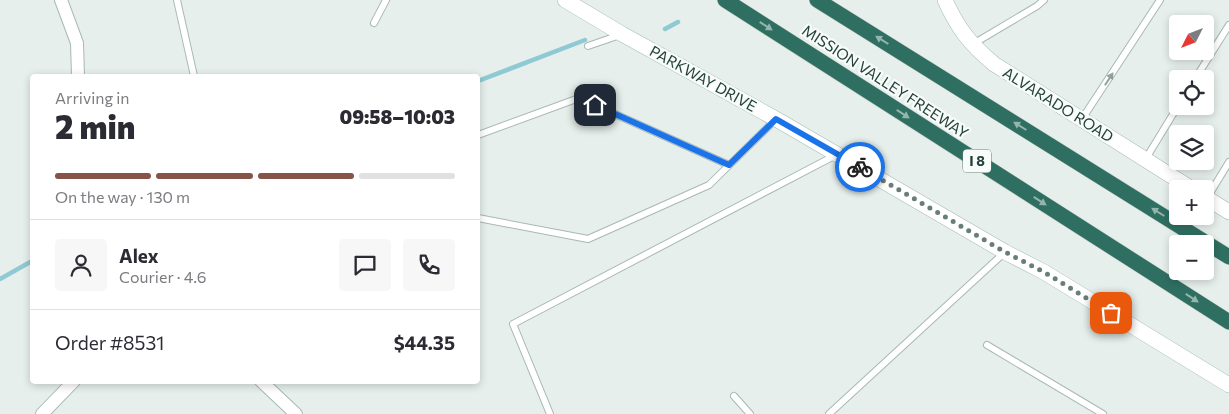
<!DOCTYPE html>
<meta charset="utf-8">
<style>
body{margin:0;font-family:Commissioner,sans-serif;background:#f7f7f7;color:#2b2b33;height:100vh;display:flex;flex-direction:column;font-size:19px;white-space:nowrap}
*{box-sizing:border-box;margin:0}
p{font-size:16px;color:#7c7c81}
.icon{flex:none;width:28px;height:28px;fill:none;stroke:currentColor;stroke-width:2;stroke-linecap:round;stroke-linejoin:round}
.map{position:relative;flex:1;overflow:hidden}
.panel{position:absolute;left:30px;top:74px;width:450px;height:310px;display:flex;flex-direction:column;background:#fff;border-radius:5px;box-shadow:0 2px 8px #0003}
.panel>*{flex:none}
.needle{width:32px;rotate:228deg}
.tools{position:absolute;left:1169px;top:15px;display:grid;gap:10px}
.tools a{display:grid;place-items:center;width:45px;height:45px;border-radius:5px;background:#fff;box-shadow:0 2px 8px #0003;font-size:25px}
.pin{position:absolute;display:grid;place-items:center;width:42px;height:42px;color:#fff;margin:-21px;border-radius:10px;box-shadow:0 2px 8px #0006}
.courier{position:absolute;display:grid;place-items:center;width:50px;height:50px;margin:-25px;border:4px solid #1a73e8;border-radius:50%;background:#fff;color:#222;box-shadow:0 1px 6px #0007}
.head em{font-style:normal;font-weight:800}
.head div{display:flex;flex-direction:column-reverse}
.head{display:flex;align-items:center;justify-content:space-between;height:85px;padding:0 25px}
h1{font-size:32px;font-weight:800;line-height:38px}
.bar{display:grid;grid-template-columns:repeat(4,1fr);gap:8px 5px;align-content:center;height:60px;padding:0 25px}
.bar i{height:6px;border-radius:4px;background:#e1e1e2}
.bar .active{background:#855347}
.bar p{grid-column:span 4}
.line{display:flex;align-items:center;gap:12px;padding:0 25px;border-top:1px solid #e1e1e2}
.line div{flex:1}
.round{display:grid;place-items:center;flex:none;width:52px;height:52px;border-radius:5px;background:#f7f7f7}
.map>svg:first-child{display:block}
</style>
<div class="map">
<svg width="1229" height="414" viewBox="0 0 1229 414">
<rect width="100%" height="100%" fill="#e6efeb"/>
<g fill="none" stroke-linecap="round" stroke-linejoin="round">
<!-- stream -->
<path stroke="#8ec9d4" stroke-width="4.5" d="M665,29L678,22
M478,81L585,40
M0,279L32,261"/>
<!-- lane casing -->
<g stroke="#a8b8b2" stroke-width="8">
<path id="lane" d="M177,0L194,76
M374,23L386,0
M973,44L1037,6L1044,0
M588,46L620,35
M1195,79L1229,25
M1082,119L1160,0
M478,135L579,98L729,165
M1145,160L1178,106
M1207,198L1229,162
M478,218L588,239L709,185L775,120
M987,345L1103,414
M734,396L750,414
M550,414L513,324L836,155
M829,414L1004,253"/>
</g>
<!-- street casing -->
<g stroke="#a8b8b2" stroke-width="14">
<path id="street" d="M61,0L77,43L78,76
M261,381L296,414
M42,414L74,381"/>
</g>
<!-- secondary casing -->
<g stroke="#a4bbb3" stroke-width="16">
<path id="secondary" d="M565,0L622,34L776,119L1005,252L1044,272L1229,385
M945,0C958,29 970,44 994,64L1192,189
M1205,197L1229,212"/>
</g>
<!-- highway casing -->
<g stroke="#c2cac8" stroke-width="16">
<path id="highway" d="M725,0L1229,322
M817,0L1229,257"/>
</g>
<!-- lane -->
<use href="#lane" stroke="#fff" stroke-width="6"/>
<!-- street -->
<use href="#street" stroke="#fff" stroke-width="12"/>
<!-- secondary -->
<use href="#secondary" stroke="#fff" stroke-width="15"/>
<!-- highway -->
<use href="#highway" stroke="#2f6f62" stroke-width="15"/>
</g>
<!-- one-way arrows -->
<defs><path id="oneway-solid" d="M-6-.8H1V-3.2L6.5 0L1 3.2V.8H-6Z" transform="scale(1.25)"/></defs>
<g fill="#93b5ae">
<use href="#oneway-solid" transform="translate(766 26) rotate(33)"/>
<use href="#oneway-solid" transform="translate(882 40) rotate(-148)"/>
<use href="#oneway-solid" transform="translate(903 114) rotate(33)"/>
<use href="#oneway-solid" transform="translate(1020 126) rotate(-148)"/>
<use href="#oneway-solid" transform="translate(1040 201) rotate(33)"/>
<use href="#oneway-solid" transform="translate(1158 212) rotate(-148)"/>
<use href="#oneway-solid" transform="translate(1192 298) rotate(33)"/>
</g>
<use fill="#92a09c" href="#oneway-solid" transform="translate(1109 79) rotate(-57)"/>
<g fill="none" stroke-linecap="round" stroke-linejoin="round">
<!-- done -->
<path stroke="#687f78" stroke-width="5" stroke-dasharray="0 9" d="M860,167L1005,252L1044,272L1111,313"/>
<!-- route -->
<path stroke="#1a73e8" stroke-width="6" d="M595,105L729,165L776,119L860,167"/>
</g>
<g text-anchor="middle" stroke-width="4.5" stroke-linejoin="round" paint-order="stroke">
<!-- shield labels -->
<rect fill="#f7fbf9" stroke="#637a73" stroke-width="1" x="963" y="149.5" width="28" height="23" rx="4"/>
<g font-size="14" font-weight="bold" fill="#24423a">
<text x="977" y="166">I 8</text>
</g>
<!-- street labels -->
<g font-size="15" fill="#24423a" stroke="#f7fbf9">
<text transform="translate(703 79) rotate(29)" y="5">PARKWAY DRIVE</text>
<text transform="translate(885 82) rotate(33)" y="5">MISSION VALLEY FREEWAY</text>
<text transform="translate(1058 105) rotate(32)" y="5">ALVARADO ROAD</text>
</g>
</g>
</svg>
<div class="tools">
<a><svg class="needle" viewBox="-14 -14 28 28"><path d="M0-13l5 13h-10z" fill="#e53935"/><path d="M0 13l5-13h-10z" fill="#7c7c81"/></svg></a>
<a><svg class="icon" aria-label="locate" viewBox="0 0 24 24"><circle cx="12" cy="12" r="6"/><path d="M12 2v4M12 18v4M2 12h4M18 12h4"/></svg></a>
<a><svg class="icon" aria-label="layers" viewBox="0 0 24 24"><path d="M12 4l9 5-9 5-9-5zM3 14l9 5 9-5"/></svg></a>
<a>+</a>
<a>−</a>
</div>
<div class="pin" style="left:1111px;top:313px;background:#ea580c"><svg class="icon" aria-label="bag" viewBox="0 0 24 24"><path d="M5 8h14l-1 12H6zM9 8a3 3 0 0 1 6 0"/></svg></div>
<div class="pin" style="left:595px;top:105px;background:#1f2937"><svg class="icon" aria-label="home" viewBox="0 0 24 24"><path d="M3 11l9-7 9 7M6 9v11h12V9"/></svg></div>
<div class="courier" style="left:860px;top:167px"><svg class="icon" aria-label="bike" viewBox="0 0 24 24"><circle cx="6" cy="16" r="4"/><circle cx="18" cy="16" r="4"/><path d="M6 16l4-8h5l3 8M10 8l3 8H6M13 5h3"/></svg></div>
<section class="panel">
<div class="head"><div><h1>2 min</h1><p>Arriving in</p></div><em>09:58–10:03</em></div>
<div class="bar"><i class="active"></i><i class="active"></i><i class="active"></i><i></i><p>On the way · 130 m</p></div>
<div class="line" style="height:90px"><a class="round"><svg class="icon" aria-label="person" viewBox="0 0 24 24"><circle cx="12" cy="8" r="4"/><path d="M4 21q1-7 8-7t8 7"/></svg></a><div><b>Alex</b><p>Courier · 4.6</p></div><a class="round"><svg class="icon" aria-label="chat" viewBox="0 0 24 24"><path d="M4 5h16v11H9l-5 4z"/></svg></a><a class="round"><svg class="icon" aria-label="phone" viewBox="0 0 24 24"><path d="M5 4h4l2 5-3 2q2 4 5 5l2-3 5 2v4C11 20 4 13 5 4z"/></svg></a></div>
<div class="line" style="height:65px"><div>Order #8531</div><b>$44.35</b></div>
</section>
</div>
